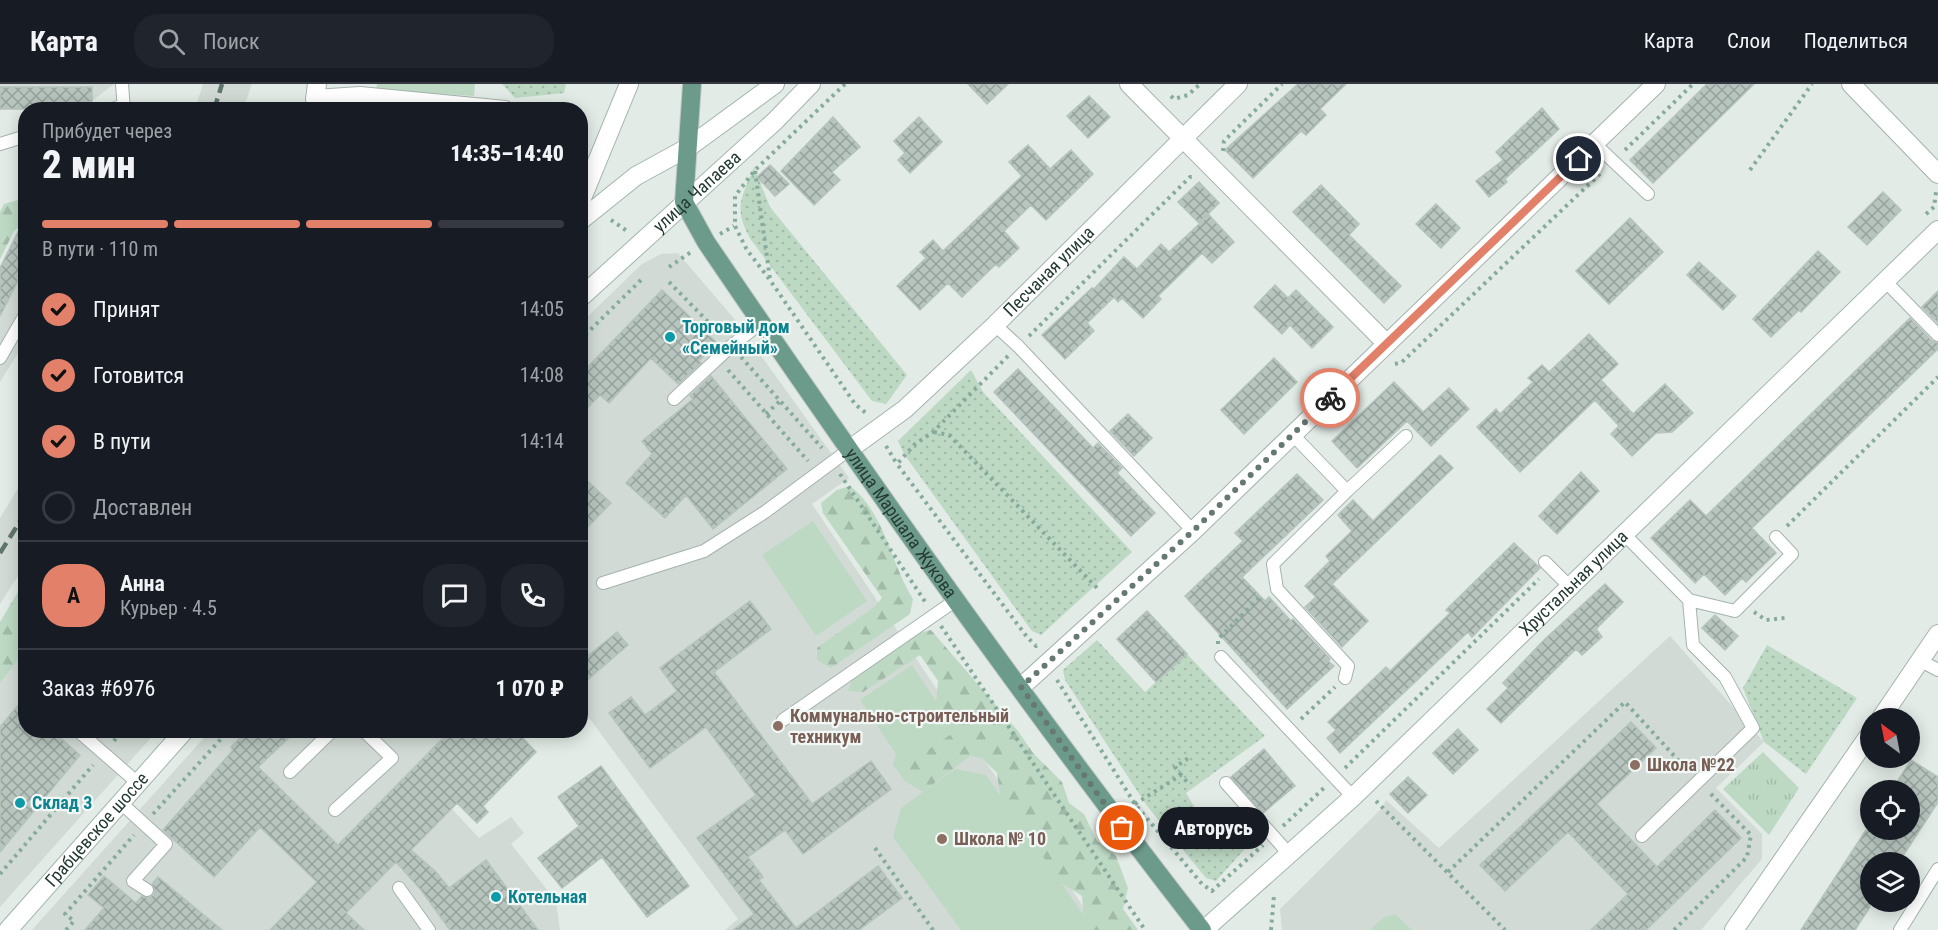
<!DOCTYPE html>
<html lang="ru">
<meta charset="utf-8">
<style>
body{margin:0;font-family:"Roboto Condensed",sans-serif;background:#20242c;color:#f1f3f6;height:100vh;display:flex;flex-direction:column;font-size:22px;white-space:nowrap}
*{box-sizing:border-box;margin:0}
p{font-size:20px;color:#9ea1a6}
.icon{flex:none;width:33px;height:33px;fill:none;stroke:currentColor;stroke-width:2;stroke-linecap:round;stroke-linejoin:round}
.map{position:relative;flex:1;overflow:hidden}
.side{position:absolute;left:18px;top:18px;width:570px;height:636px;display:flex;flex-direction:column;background:#171b24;border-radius:24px;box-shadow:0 3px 15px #0003}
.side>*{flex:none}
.needle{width:39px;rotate:328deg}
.controls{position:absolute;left:1860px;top:624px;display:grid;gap:12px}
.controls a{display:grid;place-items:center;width:60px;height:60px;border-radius:50%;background:#171b24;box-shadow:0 3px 15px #0003;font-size:30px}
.pin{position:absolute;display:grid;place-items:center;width:51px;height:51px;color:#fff;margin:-26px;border:3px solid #fff;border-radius:50%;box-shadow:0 2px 6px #0007}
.courier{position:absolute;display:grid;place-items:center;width:60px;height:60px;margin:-30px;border:4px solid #e28069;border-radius:50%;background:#fff;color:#222;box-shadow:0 2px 8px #0007}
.bubble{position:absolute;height:42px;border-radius:21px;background:#171b24;box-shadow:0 3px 15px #0003;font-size:20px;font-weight:800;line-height:42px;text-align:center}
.head em{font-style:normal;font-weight:800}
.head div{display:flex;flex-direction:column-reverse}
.head{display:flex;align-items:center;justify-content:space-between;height:102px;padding:0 24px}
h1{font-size:39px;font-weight:800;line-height:45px}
.bar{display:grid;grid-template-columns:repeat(4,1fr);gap:9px 6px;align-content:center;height:72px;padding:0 24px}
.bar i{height:8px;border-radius:4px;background:#363941}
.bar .current{background:#e28069}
.bar p{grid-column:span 4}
.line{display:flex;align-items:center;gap:15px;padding:0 24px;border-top:2px solid #363941}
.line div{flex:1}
.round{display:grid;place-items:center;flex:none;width:63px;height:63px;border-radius:24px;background:#20242c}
ol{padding:0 24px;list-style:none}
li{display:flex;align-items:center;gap:18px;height:66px}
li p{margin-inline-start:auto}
li .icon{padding:6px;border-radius:50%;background:#e28069;color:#111;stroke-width:4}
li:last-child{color:#9ea1a6}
li i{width:33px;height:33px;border:3px solid #363941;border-radius:50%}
header{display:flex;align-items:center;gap:36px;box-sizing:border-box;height:84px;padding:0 30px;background:#171b24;border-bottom:2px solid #363941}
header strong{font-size:28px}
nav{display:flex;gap:33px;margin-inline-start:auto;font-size:21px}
.search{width:420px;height:54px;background:#20242c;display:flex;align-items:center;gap:15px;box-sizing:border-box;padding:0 21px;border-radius:24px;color:#9ea1a6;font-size:22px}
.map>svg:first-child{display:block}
</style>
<header>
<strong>Карта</strong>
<div class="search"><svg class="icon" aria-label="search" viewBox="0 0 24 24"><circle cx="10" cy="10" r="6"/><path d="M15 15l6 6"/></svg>Поиск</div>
<nav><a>Карта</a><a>Слои</a><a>Поделиться</a></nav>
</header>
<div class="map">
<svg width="1938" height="846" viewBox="0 0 1938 846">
<defs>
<pattern id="grass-dots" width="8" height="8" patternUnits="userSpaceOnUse" patternTransform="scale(1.5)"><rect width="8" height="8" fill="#bdd9c4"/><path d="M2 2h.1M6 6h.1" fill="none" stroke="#a2bba9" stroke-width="1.8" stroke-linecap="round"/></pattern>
<pattern id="forest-firs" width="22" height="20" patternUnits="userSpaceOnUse" patternTransform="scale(1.5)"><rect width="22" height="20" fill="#bdd9c4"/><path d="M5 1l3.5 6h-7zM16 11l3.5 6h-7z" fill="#a2bba9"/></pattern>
<pattern id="park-tufts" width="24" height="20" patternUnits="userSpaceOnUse" patternTransform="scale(1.5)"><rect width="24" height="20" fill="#bdd9c4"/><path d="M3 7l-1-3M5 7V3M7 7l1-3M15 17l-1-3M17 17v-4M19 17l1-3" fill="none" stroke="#a2bba9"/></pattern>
<pattern id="building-cross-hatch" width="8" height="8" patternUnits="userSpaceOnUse" patternTransform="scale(1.5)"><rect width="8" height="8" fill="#b8c5bf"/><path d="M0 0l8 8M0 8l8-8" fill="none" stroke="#95a19c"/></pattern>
</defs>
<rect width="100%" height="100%" fill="#e2ebe6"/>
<!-- built -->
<path fill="#d1dad5" d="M0,0H114L92,17L0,25Z
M203,0H252L243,25H195Z
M21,142L25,144V258L0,298V184Z
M678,169L736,237L849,394L812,420L1099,846H725L738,835L581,623V239L642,180L661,170Z
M25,393V481L0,520V434Z
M1670,552L1764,658L1716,704L1762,750V775L1701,846H1282L1280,825L1382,724L1386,716L1439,764Z
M25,556L26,646L157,647L0,823V586Z
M210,647H530L452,725L479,754L511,733L524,749L511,760L556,817L560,846H32Z"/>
<!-- grass -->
<path fill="url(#grass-dots)" d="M502,0H566L564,9L515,14Z
M754,83L770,123L907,291L886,320L872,317L751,156C733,124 741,115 754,83Z
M971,286L983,308L1132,468L1041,551L1032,547L904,370L898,357Z
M1097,556L1145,608L1187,570L1265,652L1186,709L1218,762L1251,758L1216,797L1206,794L1147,722L1065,596L1063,586Z
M1767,561L1857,614L1806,690L1764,658L1743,604Z"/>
<!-- forest -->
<path fill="url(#forest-firs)" d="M25,114V138L14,147L0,175V128L4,120Z
M850,402C885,429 891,480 913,515L910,530L831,584L817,576V564L874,523L882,514L823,429L821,419L837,406Z
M25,496V566L0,599V538Z
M931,546L1018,647L1033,669L1062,698L1069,719L1084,730L1097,757L1116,772L1128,804L1123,825L1138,846H1085L1082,812L1047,790L1003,730L997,689L982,674L970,672L923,708L905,697L893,681L900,656L935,632L938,597L920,571L863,608L848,607L853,594L918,549Z"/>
<!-- park -->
<path fill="url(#park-tufts)" d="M1763,668L1799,704L1769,751L1723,705Z"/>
<!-- garden -->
<path fill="#bdd9c4" d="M377,0H475L474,12L376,5Z
M813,437L867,517L816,552L762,471Z
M912,581L956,647L904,682L860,616Z
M955,685L986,691L1094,846H961L893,753L901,724Z
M1395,830L1412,846H1370L1383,834Z"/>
<!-- building -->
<path fill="url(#building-cross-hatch)" stroke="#b5c3bd" stroke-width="1.5" d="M968,0H1008L987,20Z
M1298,0H1346L1320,25L1326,31L1306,51L1301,47L1253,94L1225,66Z
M1707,0H1754L1653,99L1630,76Z
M0,3H92V17L70,25H0Z
M1089,12L1110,33L1088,54L1067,32Z
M1542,24L1559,45L1505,95L1507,98L1489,113L1476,97L1503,76L1496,68Z
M833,33L860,63L832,88L840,96L814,121L781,87Z
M919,33L942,58L910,89L898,76L905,69L894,57Z
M1028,61L1050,85L1071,66L1093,90L1046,136L1031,121L1004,147L1019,164L999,183L996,180L962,213L948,199L920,226L897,202L926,174L920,168L933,156L943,167L1022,92L1009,78Z
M770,81L789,100L775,112L757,93Z
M1199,98L1219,119L1199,139L1178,118Z
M1321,101L1359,140L1349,151L1401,202L1384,219L1293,128Z
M1883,108L1901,126L1867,161L1848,143Z
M1436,120L1460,144L1441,164L1416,140Z
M1209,131L1234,158L1212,179L1202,169L1158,212L1161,215L1143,234L1122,214L1118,218L1114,213L1087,239L1094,247L1065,275L1042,251L1092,204L1094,205L1124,173L1137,185L1161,160L1169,168Z
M26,132V181L0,232V184Z
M1630,134L1663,168L1609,220L1576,187Z
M1818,167L1840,188L1801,228L1799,226L1771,253L1753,235Z
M1699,178L1736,212L1723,226L1687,191Z
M1275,201L1288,214L1296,206L1333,243L1312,264L1290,241L1282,250L1254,223Z
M662,206L717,259L699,277L701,279L678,300L651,274L609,319L600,311L580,331V291Z
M1938,207V239L1922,223Z
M1910,234L1932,257L1938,259V265L1752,444L1776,469L1746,498L1742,494L1725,511L1704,490L1695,499L1651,454L1690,416L1706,432Z
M1589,250L1618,280L1601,296L1633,330L1665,300L1693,329L1672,348L1656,349L1632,372L1611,350L1619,342L1595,316L1520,388L1477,343L1496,325L1500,330L1533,298L1528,294L1542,281L1549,288Z
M1274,274L1297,298L1244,350L1221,326Z
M1018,285L1093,364L1098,359L1122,384L1117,389L1155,429L1131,452L994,308Z
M711,292L787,385L713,445L686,411L665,434L626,399L652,370L642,357L693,315L690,312Z
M1394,298L1423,328L1449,304L1469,325L1431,362L1407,337L1357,384L1332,357Z
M1128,330L1152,354L1134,372L1110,347Z
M1440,371L1453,384L1332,500L1368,537L1342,563L1305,523L1316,513L1305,502L1330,477L1326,472L1352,447L1338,431L1353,416L1373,437Z
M1581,388L1599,407L1557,450L1539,432Z
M580,390L611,419L580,451Z
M1297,390L1323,416L1242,493L1265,517L1269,513L1291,537L1293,535L1330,575L1328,577L1334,582L1287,625L1185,512L1243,457L1235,449Z
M1514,459L1540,484L1472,553L1468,548L1340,669L1327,654L1336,646L1328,638L1386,583L1390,587L1450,529L1446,526Z
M1605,500L1623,518L1596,545L1602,553L1582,571L1576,565L1501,639L1487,625L1508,604L1503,599L1544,556Z
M750,517L771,545L714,588L812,720L871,677L891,705L803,770L785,746L748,773L763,793L759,796L796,844L878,782L902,814L859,846H733L754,830L697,754L756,711L706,643L650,684L609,629L631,613L645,631L677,607L660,584Z
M1147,527L1187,570L1156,598L1117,555Z
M1715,531L1738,552L1725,566L1702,544Z
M617,548L628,561L580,602V561L589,571Z
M26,612V646H51L80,671L0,768V643Z
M1631,638L1656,664L1597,720L1657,783L1715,726L1741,754L1646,846H1591L1628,810L1568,748L1505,807L1480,781Z
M1458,645L1478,666L1453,690L1433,669Z
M248,646H297L258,683L338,761L451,646H515L536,668L483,722L488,728L477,739L457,719L411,766L436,788L449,804L486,776L538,846H450L421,806L396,778L346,829L364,846H270L317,798L260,743L214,793L163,746L233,666L231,663Z
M1264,665L1295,702L1263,729L1231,693Z
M1911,676L1938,693V718L1899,778H1870V823L1855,846H1801L1866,746H1910V706H1892Z
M601,682L689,802L647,833L602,773L562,804L538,774L579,742L558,713Z
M1408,693L1427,711L1408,729L1390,710Z
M104,792L136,819L142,812L147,814L154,811L155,806L152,800L158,793L222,846H85L104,824L88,811Z"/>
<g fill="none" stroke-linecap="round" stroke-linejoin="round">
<!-- lane casing -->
<g stroke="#a5b2ad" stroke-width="14">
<path id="lane" d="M122,0L124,26
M110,26L124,21
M0,60L26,52
M1595,60L1648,110
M1885,197L1938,251
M995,241L1018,262L1193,447
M0,274L26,229
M674,315L731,262L761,239
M1293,351L1347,407L1273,480L1277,505L1348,582L1345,594
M1347,407L1406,352
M1624,450L1689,516L1693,561L1725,593L1753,644L1642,752
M1545,478L1570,503
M603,499L704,467L765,428L850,365
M1689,516L1735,527L1792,470L1776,453
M1221,573L1353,713
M1921,577L1938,586
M783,636L956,516
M77,646L139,700
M290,688L333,646
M1226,699L1290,771
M122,720L166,760L133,797L147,806
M335,726L392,674L363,646
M399,804L429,846
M1900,846L1938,785"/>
</g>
<!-- street casing -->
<g stroke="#a5b2ad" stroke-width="20">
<g id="street">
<path d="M317,0L315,15L360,12L505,26"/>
<path d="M1129,0L1387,260"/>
<path d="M1851,0L1938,90"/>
<path id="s1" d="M850,365L905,325L995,241L1238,0"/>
<path d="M1021,603L1193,447L1656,0"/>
<path d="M1881,634L1938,550"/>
<path d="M1734,846L1870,650"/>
</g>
</g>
<!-- secondary casing -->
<g stroke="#a2b5ad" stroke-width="20">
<g id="secondary">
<path d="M580,119L629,0"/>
<path d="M580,137L636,92L689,63L775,0"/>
<path id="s2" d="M580,214L775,37L811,0"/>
<path id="s3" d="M8,846L185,646"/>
<path id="s4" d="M1204,846L1353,713L1938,146"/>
</g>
</g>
<!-- primary casing -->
<g stroke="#c2c8c6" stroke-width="20">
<g id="primary">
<path id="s5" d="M692,0L684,118L706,158C865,392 1028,623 1202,846"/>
</g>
</g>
<!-- path -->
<path stroke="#86ab9d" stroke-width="4" stroke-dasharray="3 4.5" stroke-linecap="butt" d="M845,0L755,86L735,112V142L747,166L770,196L855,320L867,330
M1171,12L1174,15L1188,11L1200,0
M580,61L586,48
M1625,66L1693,0
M1223,67L1224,57L1282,0
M1750,86L1812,0
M755,87L770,195
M1926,130L1934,123L1936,108
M611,136L627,147
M720,150L734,142
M669,183L691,168
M669,198L720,250
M1029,252L1190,93H1196
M580,256L641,196
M1008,272L933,348L914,361L897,380L1027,553L1036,562L1039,560
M741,273L822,364
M1395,280L1402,278L1602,88
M728,286L808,377
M766,330L780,317
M934,348L949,351L1100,507
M886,362L897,380
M840,390L926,519
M1787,442L1938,293
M1754,528L1766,536L1785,534
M941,542L1145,846
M1218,560V555L1262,511
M1057,596L1135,720L1202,800L1212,807L1263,761
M1301,635L1335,603
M114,657L122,646
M1345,684L1539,495
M1181,691L1175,683L1190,673
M1376,717L1505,846
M1135,720L1181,691L1188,699
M153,730L229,646
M1283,742L1324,704
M875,764L933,846
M1448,788L1625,618L1688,687
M0,790L93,681
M66,846L74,837L65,830L134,751
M1271,846L1274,811
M1674,846L1747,773L1751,751L1708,707"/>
<!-- lane -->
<use href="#lane" stroke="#fff" stroke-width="12"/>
<!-- street -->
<use href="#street" stroke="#fff" stroke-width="18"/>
<!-- secondary -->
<use href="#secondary" stroke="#fff" stroke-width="18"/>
<!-- primary -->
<use href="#primary" stroke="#6c9b8c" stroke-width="18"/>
<!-- rail -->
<path stroke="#5f756e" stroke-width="4.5" stroke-dasharray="12 6" stroke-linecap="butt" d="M214,26L222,0
M0,469L26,428"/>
</g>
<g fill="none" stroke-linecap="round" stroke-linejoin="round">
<!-- done -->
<path stroke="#667872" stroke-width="6" stroke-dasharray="0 10.8" d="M1122,744L1021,603L1193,447L1330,314"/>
<!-- route -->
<path stroke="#e28069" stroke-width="8" d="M1330,314L1579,75"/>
</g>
<!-- markers -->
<g fill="#0f9aa8" stroke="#f2f8f5" stroke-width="2">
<circle cx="670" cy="253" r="6"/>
<circle cx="20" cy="719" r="6"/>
<circle cx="496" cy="813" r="6"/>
</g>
<g fill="#8d6e63" stroke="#f2f8f5" stroke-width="2">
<circle cx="778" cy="642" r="6"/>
<circle cx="1635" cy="681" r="6"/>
<circle cx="942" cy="755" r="6"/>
</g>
<g text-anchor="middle" stroke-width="4.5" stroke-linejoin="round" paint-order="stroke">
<!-- street labels -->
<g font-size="18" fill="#243a33" stroke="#f2f8f5">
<text dy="6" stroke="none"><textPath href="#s2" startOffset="158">улица Чапаева</textPath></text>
<text dy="6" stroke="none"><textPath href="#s1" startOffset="267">Песчаная улица</textPath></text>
<text dy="6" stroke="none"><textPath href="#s5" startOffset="506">улица Маршала Жукова</textPath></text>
<text dy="6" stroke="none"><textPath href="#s4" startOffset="507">Хрустальная улица</textPath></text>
<text dy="6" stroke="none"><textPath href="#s3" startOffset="134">Грабцевское шоссе</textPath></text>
</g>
<!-- culture labels -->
<g font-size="18" font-weight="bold" fill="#0d838f" stroke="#f2f8f5" text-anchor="start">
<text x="682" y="249">Торговый дом<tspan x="682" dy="21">«Семейный»</tspan></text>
<text x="32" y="725">Склад 3</text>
<text x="508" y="819">Котельная</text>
</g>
<!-- education labels -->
<g font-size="18" font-weight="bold" fill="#785e54" stroke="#f2f8f5" text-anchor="start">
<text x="790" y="638">Коммунально-строительный<tspan x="790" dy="21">техникум</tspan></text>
<text x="1647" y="687">Школа №22</text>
<text x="954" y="761">Школа № 10</text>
</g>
</g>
</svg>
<div class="controls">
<a><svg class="needle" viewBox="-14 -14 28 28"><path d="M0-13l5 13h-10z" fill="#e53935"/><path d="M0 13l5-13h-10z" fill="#9ea1a6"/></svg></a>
<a><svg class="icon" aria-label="locate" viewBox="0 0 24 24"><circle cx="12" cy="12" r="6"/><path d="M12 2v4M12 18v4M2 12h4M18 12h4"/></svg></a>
<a><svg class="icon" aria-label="layers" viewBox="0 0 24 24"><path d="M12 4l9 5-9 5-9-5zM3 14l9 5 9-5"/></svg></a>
</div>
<div class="pin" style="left:1122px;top:744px;background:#ea580c"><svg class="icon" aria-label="bag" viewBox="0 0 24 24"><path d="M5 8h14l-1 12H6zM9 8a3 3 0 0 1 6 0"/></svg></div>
<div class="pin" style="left:1579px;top:75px;background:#1f2937"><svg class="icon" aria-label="home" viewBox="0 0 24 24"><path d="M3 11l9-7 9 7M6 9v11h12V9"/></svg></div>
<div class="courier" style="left:1330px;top:314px"><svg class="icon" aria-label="bike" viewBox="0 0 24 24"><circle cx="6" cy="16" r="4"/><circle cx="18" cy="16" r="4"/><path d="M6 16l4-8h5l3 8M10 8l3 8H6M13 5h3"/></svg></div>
<div class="bubble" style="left:1158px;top:723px;width:111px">Авторусь</div>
<section class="side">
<div class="head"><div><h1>2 мин</h1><p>Прибудет через</p></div><em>14:35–14:40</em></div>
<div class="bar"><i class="current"></i><i class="current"></i><i class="current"></i><i></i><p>В пути · 110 m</p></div>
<ol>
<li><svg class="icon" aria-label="check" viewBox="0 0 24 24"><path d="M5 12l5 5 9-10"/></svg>Принят<p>14:05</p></li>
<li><svg class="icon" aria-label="check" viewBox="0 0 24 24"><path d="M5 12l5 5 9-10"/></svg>Готовится<p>14:08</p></li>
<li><svg class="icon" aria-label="check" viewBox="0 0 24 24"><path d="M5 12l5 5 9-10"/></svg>В пути<p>14:14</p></li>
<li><i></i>Доставлен</li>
</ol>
<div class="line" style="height:108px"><b class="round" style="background:#e28069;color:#111">А</b><div><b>Анна</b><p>Курьер · 4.5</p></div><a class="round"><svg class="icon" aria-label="chat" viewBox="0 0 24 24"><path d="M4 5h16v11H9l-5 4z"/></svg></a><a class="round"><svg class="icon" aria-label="phone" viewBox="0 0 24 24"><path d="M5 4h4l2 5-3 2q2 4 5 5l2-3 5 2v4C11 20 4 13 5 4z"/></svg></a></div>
<div class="line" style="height:78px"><div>Заказ #6976</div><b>1 070 ₽</b></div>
</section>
</div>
